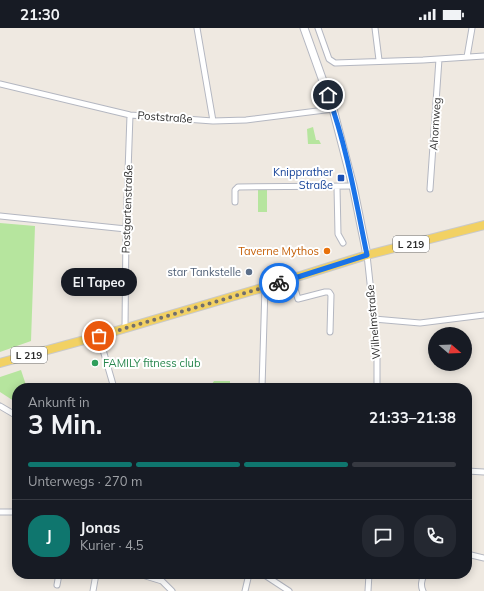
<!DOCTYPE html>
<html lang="de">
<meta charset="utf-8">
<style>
body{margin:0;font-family:Mulish,sans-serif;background:#242831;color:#f1f3f6;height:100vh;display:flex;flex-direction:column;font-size:15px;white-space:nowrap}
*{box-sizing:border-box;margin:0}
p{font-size:13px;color:#9ea1a6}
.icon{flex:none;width:22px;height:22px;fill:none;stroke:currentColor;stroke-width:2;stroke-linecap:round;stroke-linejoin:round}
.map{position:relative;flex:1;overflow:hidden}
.drawer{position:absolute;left:12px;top:355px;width:460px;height:196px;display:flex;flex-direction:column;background:#171b24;border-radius:16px;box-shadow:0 2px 10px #0003}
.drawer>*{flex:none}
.needle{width:26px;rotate:109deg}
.buttons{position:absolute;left:428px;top:299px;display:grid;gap:8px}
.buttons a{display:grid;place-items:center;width:44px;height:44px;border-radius:50%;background:#171b24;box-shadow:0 2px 10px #0003;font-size:20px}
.pin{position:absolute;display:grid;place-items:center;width:34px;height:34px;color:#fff;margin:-17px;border:2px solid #fff;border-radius:50%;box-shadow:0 1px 4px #0007}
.courier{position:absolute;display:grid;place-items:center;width:40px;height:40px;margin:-20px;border:3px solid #1a73e8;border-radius:50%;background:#fff;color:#222;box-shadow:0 1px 5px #0007}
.bubble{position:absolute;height:28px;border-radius:14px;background:#171b24;box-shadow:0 2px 10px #0003;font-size:13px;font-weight:700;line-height:28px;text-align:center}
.head em{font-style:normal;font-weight:700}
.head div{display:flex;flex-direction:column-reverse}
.head{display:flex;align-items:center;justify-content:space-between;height:68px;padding:0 16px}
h1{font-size:26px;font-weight:700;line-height:30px}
.bar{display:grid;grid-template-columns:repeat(4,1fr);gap:6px 4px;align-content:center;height:48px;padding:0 16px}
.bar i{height:5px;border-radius:3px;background:#363941}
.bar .on{background:#0f766e}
.bar p{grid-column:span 4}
.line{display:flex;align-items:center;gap:10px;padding:0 16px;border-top:1px solid #363941}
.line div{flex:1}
.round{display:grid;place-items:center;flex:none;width:42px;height:42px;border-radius:16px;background:#242831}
.status{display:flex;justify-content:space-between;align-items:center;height:28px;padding:0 20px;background:#171b24;direction:ltr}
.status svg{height:11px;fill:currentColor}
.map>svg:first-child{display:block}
</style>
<div class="status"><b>21:30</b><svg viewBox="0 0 49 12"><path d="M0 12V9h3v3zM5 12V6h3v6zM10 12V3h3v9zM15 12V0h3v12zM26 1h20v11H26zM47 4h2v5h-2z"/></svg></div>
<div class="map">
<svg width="484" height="563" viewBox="0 0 484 563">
<rect width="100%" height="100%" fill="#efe9e1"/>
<!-- green -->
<path fill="#b6e59e" d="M313,99L316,112H319L321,116H308L307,101Z
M258,161L267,162V184H258Z
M0,195L35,198L31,313L0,324Z
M21,342L27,360H17V375L0,364V349Z
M214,353H230V360H212V356Z"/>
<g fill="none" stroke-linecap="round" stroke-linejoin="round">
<!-- street casing -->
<g stroke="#b4b7c1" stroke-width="7">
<path id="street" d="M197,0L213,93
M318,0L329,31L335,35L423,32L484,28
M375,0L379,32
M467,29L472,0
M0,56L130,87L213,93L246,92L333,81
M337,159L338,206L343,215
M430,161L439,31
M235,174V162L238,159L353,158
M0,188L126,201
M367,227L377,320V360
M292,251L298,271L325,264H329L331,267L330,304
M374,291L420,295L484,287
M125,300L126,201L130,87
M99,308L114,360
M262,360L265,259
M0,378L17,388
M467,443L484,444
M0,484H17
M467,526L484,530
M139,546L162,553L172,563
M263,546L289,563
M57,557L59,546
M93,563L96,546
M245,563L249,546
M368,563L369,546
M423,563C420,557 422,552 424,546"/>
</g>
<!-- secondary casing -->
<g stroke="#b4b7c1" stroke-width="9">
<path id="secondary" d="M304,0L333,81L353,158L367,227"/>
</g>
<!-- primary casing -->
<g stroke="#c9c9c9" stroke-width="10">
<path id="primary" d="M0,335L99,308L265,259L367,227L484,197"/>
</g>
<!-- street -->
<use href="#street" stroke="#fff" stroke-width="5"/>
<!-- secondary -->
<use href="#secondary" stroke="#fff" stroke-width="7"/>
<!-- primary -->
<use href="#primary" stroke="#f2d163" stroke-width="8"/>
</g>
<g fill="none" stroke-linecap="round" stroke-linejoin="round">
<!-- done -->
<path stroke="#726f6d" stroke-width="4" stroke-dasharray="0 7.2" d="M99,308L279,255"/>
<!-- route -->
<path stroke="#1a73e8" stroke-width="5" d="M279,255L367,227C356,174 347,119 328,67"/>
</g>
<!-- markers -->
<rect fill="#1a4fb4" stroke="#fff" stroke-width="1.5" x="337" y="146" width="8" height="8" rx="2"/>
<circle fill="#e8710a" stroke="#fff" stroke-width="1.5" cx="327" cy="223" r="4"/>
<circle fill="#5c6f8a" stroke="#fff" stroke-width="1.5" cx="249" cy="244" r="4"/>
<circle fill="#2e9e5b" stroke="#fff" stroke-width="1.5" cx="95" cy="335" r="4"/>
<g text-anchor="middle" stroke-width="4" stroke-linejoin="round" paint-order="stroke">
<!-- shield labels -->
<g fill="#fff" stroke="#6d6d6d" stroke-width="1">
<rect x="393" y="208" width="36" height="16" rx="3"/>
<rect x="11" y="319" width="36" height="16" rx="3"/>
</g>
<g font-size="10" font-weight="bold" fill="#2e2e2e">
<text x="411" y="220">L 219</text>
<text x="29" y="331">L 219</text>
</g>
<!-- street labels -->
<g font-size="11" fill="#2e2e2e" stroke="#fff">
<text transform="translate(165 89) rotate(4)" y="4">Poststraße</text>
<text transform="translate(435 96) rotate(-86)" y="4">Ahornweg</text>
<text transform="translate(127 181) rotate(-88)" y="4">Postgartenstraße</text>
<text transform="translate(373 294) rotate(-95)" y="4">Wilhelmstraße</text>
</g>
<!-- transit labels -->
<g font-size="11" fill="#164399" stroke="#fff" text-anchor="end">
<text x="333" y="148">Knipprather<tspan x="333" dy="13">Straße</tspan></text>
</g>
<!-- food labels -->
<g font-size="11" fill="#c56008" stroke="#fff" text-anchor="end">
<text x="319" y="227">Taverne Mythos</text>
</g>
<!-- service labels -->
<g font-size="11" fill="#4e5e75" stroke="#fff" text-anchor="end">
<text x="241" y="248">star Tankstelle</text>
</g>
<!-- leisure labels -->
<g font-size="11" fill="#27864d" stroke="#fff" text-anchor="start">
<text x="103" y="339">FAMILY fitness club</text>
</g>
</g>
</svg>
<div class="buttons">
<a><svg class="needle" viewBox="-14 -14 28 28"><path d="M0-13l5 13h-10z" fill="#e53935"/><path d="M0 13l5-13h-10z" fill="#9ea1a6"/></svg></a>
</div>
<div class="pin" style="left:99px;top:308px;background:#ea580c"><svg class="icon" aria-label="bag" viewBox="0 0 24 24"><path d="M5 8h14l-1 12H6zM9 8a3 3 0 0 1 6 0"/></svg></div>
<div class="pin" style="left:328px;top:67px;background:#1f2937"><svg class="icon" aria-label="home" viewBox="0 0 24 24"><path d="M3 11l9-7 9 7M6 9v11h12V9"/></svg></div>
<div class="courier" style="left:279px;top:255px"><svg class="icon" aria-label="bike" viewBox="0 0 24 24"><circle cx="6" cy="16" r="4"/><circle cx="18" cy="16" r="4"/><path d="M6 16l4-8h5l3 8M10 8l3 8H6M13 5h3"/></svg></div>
<div class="bubble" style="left:61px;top:240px;width:76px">El Tapeo</div>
<section class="drawer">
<div class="head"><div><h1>3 Min.</h1><p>Ankunft in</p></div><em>21:33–21:38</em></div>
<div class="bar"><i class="on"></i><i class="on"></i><i class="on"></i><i></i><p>Unterwegs · 270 m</p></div>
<div class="line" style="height:72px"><b class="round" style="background:#0f766e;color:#fff">J</b><div><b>Jonas</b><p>Kurier · 4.5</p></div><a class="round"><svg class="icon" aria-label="chat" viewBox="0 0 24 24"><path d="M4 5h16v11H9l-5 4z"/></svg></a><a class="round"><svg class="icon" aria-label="phone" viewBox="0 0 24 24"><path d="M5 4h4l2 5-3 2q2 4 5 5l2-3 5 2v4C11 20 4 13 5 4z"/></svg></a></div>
</section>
</div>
